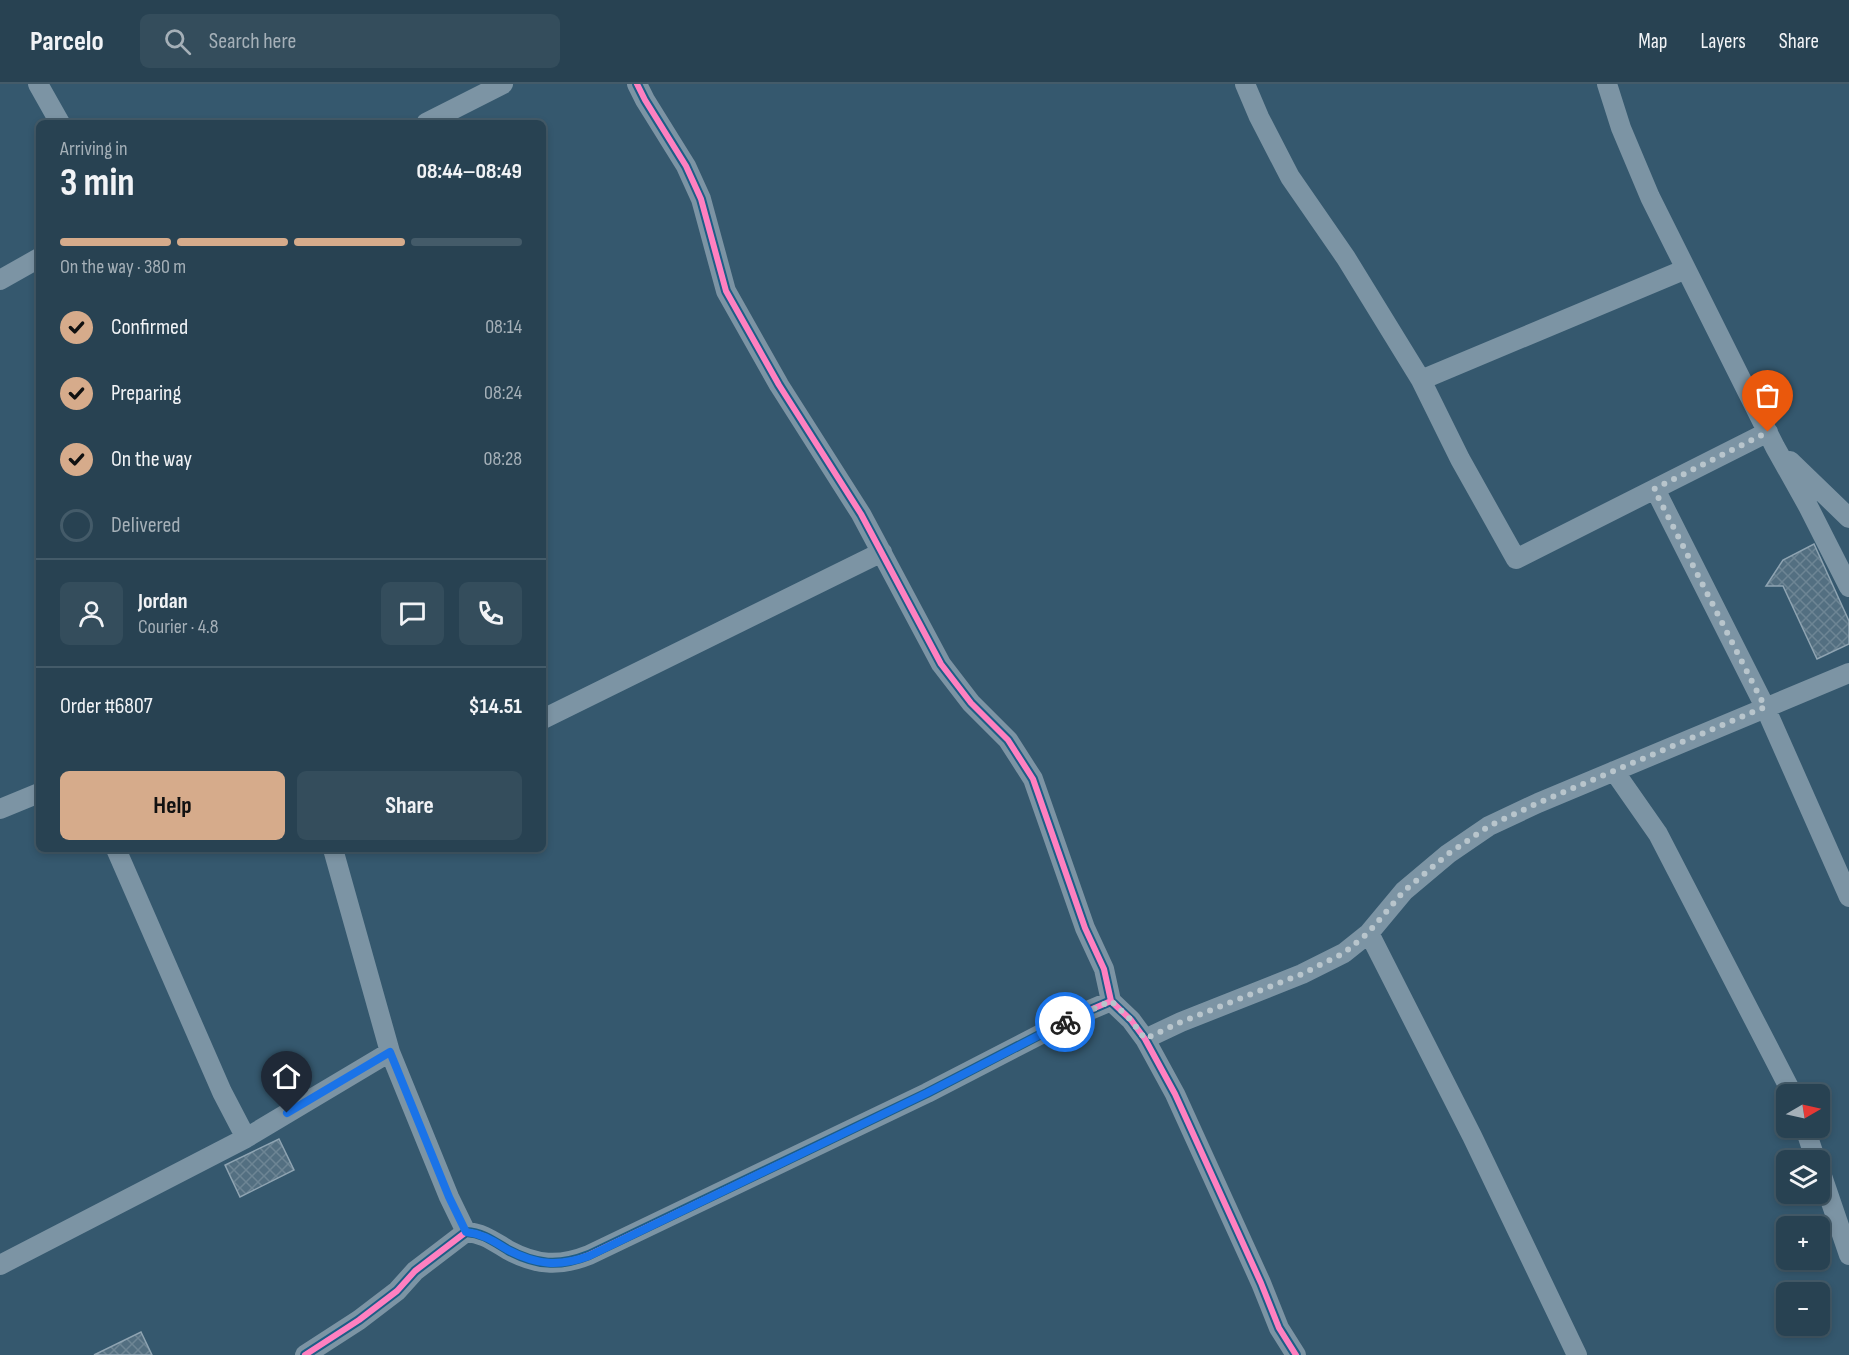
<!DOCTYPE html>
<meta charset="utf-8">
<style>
body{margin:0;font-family:"Sofia Sans Condensed",sans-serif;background:#344d5c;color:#f1f3f6;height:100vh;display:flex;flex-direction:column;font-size:22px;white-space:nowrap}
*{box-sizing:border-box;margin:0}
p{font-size:20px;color:#a5b0b8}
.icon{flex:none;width:33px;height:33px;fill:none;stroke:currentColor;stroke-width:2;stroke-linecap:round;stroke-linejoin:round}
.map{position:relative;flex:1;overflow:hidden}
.drawer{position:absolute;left:36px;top:36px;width:510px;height:732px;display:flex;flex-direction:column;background:#284252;border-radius:9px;box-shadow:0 3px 9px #0003,0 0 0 2px #445b69}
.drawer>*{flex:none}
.needle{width:39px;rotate:81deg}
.tools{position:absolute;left:1776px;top:1000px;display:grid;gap:12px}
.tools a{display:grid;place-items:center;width:54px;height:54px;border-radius:9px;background:#284252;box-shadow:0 3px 9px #0003,0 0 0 2px #445b69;font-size:30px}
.pin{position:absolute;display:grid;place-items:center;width:51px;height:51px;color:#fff;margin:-62px -26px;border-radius:50% 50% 50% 0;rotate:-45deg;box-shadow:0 0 6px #0007}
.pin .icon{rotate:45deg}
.courier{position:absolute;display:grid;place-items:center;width:60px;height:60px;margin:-30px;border:4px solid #1a73e8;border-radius:50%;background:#fff;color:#222;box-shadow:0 2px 8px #0007}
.head em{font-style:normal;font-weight:700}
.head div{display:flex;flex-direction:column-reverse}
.head{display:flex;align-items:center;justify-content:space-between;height:102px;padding:0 24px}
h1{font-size:39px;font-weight:700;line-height:45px}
.bar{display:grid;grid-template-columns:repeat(4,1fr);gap:9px 6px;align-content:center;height:72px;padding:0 24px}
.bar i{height:8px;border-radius:4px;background:#445b69}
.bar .on{background:#d6ab8b}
.bar p{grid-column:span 4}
.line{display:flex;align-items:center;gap:15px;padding:0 24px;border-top:2px solid #445b69}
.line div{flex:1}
.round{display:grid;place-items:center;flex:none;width:63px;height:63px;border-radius:9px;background:#344d5c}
ol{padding:0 24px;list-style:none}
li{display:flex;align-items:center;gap:18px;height:66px}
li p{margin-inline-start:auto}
li .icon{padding:6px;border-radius:50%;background:#d6ab8b;color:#111;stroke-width:4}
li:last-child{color:#a5b0b8}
li i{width:33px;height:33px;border:3px solid #445b69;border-radius:50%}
.action{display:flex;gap:12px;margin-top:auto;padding:12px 24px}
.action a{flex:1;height:69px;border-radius:9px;background:#d6ab8b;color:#111;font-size:24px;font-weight:700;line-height:69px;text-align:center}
.action a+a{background:#344d5c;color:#f1f3f6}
header{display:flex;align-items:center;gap:36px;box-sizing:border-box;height:84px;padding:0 30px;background:#284252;border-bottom:2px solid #445b69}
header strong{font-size:28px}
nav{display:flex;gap:33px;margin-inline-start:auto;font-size:21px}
.search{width:420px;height:54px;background:#344d5c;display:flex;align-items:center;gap:15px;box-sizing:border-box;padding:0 21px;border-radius:9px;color:#a5b0b8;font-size:22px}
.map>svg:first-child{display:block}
</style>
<header>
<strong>Parcelo</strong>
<div class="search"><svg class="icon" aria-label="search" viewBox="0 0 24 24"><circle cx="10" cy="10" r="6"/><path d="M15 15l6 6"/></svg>Search here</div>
<nav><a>Map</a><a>Layers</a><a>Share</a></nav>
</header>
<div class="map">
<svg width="1849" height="1271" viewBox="0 0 1849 1271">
<defs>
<pattern id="building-cross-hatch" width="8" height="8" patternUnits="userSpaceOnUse" patternTransform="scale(1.5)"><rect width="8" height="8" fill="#536f81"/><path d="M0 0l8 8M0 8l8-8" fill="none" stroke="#6d8594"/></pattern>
</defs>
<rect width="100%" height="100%" fill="#35586e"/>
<!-- building -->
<path fill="url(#building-cross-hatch)" stroke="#8fa4b2" stroke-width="1.5" d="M1814,460L1849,537V560L1817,575L1783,502H1766L1783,476Z
M279,1055L294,1086L240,1113L225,1081Z
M141,1248L152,1271H94Z"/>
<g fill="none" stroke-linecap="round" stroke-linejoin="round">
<!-- minor -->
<path stroke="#7c94a4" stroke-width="20" d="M38,0L60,39
M637,0L645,16L686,82L701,115L726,207L779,301L861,430L941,580L971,619L1008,656L1033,695L1085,844L1104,885L1111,917L1131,936L1145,955L1175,1010L1261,1199L1279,1244L1296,1271
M1245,0L1259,33L1290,93L1346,174L1421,296
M1607,0L1621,44L1650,113L1775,363L1808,422L1849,503
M426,39L503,0
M1686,185L1421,296L1460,375L1516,475L1768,348
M0,196L39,174
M1790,377L1849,434
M1655,405L1765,623L1849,813
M543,635L882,468
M1614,687L1658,750L1793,1011
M0,725L39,709
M116,765L222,1008L246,1054L390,968
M333,765L390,968L449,1113L466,1148
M1369,849L1472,1052L1577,1271
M1145,955L1181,938L1302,890L1344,869L1369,849L1404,807L1448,770L1489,742L1538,719L1849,589
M1805,1044L1816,1077
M1820,1086L1849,1171
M0,1181L246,1054
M305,1271L359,1236L397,1207L415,1187L466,1148C483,1149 493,1157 508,1166C536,1181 559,1183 589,1171L927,1009L1076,932L1111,917"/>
<!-- cycleway casing -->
<g stroke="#1d5d86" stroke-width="10">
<path id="cycleway" d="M637,0L645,16L686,82L701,115L726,207L779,301L861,430L941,580L971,619L1008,656L1033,695L1085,844L1104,885L1111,917L1131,936L1145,955L1175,1010L1261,1199L1279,1244L1296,1271
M305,1271L359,1236L397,1207L415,1187L466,1148C483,1149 493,1157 508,1166C536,1181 559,1183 589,1171L927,1009L1076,932L1111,917"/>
</g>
<!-- cycleway -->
<use href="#cycleway" stroke="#ff80c0" stroke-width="6"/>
</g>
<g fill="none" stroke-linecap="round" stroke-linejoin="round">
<!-- done -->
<path stroke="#b8c5cc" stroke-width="6" stroke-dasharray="0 10.8" d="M1065,938L1111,917L1131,936L1145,955L1181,938L1302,890L1344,869L1368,849L1404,807L1448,770L1489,742L1538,719L1765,623L1654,405L1768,348"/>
<!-- route -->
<path stroke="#1a73e8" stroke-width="8" d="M287,1029L390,968L449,1113L466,1148C483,1150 493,1157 508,1166C537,1181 559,1183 589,1172L927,1009L1065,938"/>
</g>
</svg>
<div class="tools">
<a><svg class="needle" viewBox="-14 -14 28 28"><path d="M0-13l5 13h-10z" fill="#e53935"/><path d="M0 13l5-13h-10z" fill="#a5b0b8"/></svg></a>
<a><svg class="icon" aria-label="layers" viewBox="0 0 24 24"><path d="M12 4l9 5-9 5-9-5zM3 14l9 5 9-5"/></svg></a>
<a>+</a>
<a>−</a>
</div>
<div class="pin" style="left:1768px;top:348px;background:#ea580c"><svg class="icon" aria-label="bag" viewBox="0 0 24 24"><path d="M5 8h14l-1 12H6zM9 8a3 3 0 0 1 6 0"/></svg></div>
<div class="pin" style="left:287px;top:1029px;background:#1f2937"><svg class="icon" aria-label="home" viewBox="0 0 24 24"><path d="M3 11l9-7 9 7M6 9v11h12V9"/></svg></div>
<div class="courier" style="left:1065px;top:938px"><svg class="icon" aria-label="bike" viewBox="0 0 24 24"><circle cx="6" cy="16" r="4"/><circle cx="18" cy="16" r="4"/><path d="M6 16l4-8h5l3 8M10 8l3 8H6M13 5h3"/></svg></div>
<section class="drawer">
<div class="head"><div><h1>3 min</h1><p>Arriving in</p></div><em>08:44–08:49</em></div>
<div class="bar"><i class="on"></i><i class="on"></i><i class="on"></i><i></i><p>On the way · 380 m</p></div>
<ol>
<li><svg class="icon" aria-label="check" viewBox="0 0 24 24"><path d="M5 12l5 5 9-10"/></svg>Confirmed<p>08:14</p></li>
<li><svg class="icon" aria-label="check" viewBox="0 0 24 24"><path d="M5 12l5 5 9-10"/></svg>Preparing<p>08:24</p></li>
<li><svg class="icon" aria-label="check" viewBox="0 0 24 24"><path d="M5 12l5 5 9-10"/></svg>On the way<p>08:28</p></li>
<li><i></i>Delivered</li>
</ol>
<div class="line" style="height:108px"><a class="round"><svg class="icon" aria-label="person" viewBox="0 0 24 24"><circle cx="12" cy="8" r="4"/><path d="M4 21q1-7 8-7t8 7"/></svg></a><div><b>Jordan</b><p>Courier · 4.8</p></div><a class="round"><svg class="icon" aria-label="chat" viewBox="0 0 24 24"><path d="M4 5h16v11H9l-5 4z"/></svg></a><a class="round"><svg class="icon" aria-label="phone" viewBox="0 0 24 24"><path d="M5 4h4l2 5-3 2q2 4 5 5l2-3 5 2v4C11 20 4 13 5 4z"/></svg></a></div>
<div class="line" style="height:78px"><div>Order #6807</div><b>$14.51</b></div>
<div class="action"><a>Help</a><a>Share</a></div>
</section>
</div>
